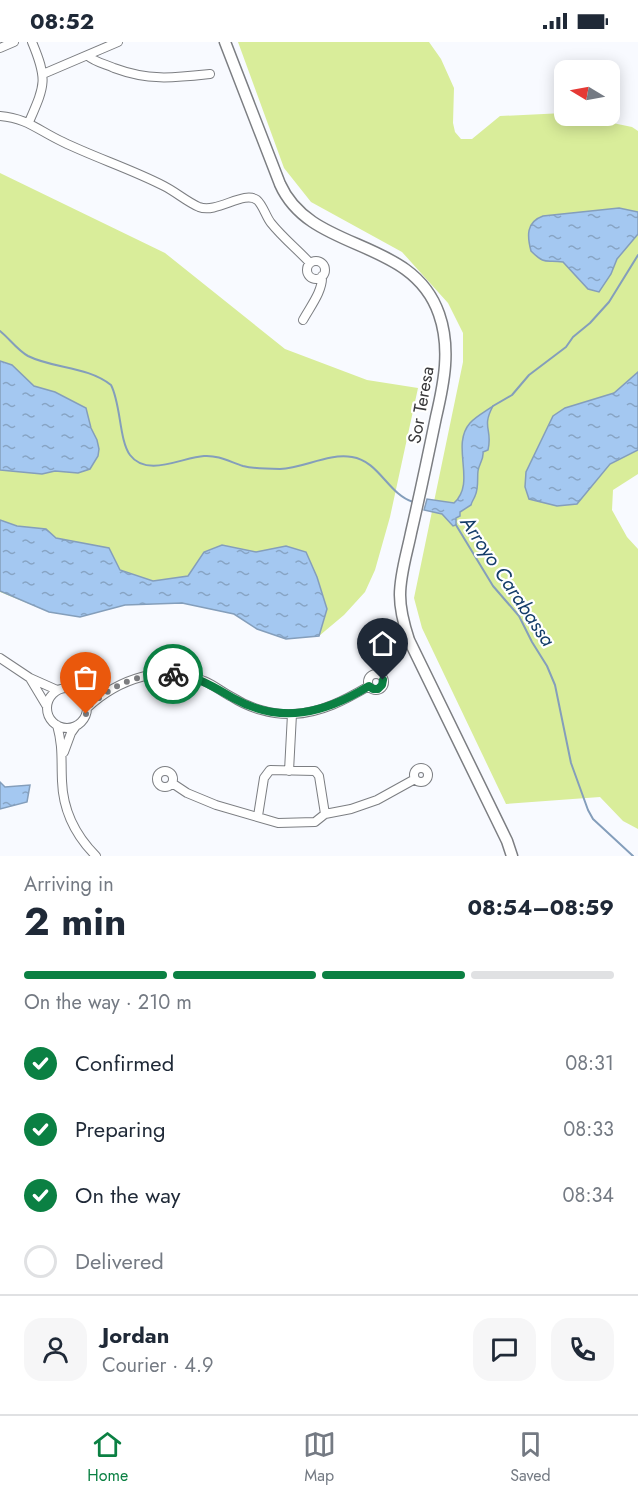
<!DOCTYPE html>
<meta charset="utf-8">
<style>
body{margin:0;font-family:Jost,sans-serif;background:#f6f6f7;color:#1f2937;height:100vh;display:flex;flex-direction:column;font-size:22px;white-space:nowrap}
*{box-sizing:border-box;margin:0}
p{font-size:20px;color:#747a83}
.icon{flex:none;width:33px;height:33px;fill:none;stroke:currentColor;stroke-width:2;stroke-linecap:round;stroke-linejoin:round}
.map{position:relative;height:814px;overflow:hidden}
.details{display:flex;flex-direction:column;background:#fff;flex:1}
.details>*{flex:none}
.needle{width:39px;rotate:280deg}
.tools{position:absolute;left:554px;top:18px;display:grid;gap:12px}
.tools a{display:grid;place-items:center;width:66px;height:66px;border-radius:12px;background:#fff;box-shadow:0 3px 15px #0003;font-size:30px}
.pin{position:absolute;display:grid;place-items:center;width:51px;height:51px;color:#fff;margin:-62px -26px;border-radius:50% 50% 50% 0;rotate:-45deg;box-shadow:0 0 6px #0007}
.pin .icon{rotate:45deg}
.courier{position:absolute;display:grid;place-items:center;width:60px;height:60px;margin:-30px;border:4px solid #0b8043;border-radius:50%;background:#fff;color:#222;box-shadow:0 2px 8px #0007}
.overview em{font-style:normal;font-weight:700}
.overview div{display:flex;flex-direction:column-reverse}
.overview{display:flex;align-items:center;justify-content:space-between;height:102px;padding:0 24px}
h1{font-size:39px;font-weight:700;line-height:45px}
.bar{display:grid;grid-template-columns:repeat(4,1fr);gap:9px 6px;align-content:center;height:72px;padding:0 24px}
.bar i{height:8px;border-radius:4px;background:#e0e1e3}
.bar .on{background:#0b8043}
.bar p{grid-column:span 4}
.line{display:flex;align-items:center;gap:15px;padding:0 24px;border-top:2px solid #e0e1e3}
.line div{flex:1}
.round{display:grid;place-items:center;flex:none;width:63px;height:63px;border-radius:18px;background:#f6f6f7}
ol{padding:0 24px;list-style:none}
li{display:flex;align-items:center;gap:18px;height:66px}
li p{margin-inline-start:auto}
li .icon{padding:6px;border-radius:50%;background:#0b8043;color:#fff;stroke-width:4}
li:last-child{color:#747a83}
li i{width:33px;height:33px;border:3px solid #e0e1e3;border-radius:50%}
.status{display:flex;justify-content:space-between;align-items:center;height:42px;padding:0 30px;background:#fff;direction:ltr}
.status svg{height:16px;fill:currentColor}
.tab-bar{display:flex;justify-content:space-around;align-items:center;height:84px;border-top:2px solid #e0e1e3;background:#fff;font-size:16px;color:#747a83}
.tab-bar a{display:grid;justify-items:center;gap:3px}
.tab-bar .on{color:#0b8043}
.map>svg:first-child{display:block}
</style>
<div class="status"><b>08:52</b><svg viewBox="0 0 49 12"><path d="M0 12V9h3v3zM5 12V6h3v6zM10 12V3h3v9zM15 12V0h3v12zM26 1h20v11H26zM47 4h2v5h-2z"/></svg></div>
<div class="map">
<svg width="638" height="814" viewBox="0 0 638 814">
<defs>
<pattern id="water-ripples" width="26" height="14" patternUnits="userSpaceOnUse" patternTransform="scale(1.5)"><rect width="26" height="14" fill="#a4c8f1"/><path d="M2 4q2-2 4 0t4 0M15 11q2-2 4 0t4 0" fill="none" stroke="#87a4c4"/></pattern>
</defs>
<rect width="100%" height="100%" fill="#f8faff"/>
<!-- grass -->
<path fill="#d9ed9a" d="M238,0H429L441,17L454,46L453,81L455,90L461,97H472L500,74L564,71V74H579L632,85L638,89V432L613,448L612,468L627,495L638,507V787L623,779L600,755L506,762L422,586L414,556L463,320V291L448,261L402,210L311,160L284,126Z
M0,131L165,211L285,307L367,338L418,346L390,475L375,528L365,550L344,573L319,594L286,597L257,587L234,572L182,561L125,563L80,575L49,570L0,550Z"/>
<!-- water -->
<path fill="url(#water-ripples)" stroke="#849ebb" stroke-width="1.5" d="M619,166L638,170V192L617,217L611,232L599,250L588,247L563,220C546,217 546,224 531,209C527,194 526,180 543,174Z
M0,319L12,323L34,344L55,350L86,366L91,386L97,398L99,407L98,414L90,427L78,431L55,429L42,432L0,428Z
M638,330V408L610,422L577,462L557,464L529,457L525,445L526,430L553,374L565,366L614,351Z
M493,364C481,386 493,387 488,408L483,410C484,417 479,422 478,429C477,436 479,446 475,454C474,457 472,459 471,463L460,470V474L456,476V483L453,484L442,472L424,468L427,457L454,461C477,440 450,404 470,381C475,375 486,369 493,364Z
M0,478L17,484L46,487L56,496L109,506L120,528L153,539L188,534L204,510L222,503L256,510L286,504L306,510L317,535L327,567L319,594L286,597L257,587L234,572L182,561L125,563L80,575L49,570L0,549Z
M0,740L5,745L30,743L27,760L0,767Z"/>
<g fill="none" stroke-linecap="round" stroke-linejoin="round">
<!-- stream -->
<path stroke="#849ebb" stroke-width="2" d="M0,289C9,296 17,308 28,314C54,327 87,324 111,343C121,362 119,398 130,413C147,436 183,415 204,414C219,413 230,420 243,424C255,427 268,427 280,427C304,426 328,411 352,415C379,419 388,452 413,460
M493,364L512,353L529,333L566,305L573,295L590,281L609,260L638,213
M456,483L493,544L519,574L532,600L547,624L555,643L571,721L588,768L593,777L633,814"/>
<!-- street casing -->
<g stroke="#7c7e82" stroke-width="10">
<path id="street" d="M0,6L14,0
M88,14C95,20 105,22 114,26C149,39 173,36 210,32
M43,32L118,0
M0,74C27,76 39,89 63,100C96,116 131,127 164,144C176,150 187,160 199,165C217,172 244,148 257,158C263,163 266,175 271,181C283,196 297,207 310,221
M29,80C45,43 48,38 32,0
M307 228a9 9 0 1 1 18 0a9 9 0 1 1-18 0Z
M303,278C310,265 323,249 322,234
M0,616L30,636L57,648
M368 640a8 8 0 1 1 16 0a8 8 0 1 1-16 0Z
M31,638L46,663
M47 666a20 20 0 1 1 40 0a20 20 0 1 1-40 0Z
M81,651L106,649
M87,666C118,637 163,621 204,639C214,643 222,650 232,655C249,666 272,673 293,672C321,671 345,658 369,644
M57,683C63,705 61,717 62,739C63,768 75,793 96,814
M64,710L71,691L76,684
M414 733a7 7 0 1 1 14 0a7 7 0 1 1-14 0Z
M289,729L292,672
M157 737a8 8 0 1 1 16 0a8 8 0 1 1-16 0Z
M172,741L187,751L216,763L278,781L315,780L325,772L351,767L377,758L415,737
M258,774L264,736L270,728L315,729L319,734L325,772"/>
</g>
<!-- secondary casing -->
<g stroke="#7c7e82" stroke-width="13">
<path id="secondary" d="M225,0L280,142C311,212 412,194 439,272C451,306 444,341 436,375C428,414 420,452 411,491C407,511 400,532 400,553C400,568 404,583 409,598L507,799L512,814"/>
</g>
<!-- street -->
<use href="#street" stroke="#fff" stroke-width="8"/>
<!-- secondary -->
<use href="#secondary" stroke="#fff" stroke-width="10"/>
</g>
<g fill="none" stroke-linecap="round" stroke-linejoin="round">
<!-- done -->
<path stroke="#7d7e81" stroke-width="6" stroke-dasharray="0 10.8" d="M86,672L87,666C111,644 139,630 173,632"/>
<!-- route -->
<path stroke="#0b8043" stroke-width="8" d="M173,632C197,634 212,644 233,656C281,683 325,671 369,644L373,647H378L382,643L383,638"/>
</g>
<g text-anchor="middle" stroke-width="4.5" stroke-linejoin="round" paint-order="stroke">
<!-- street labels -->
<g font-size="18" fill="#3b3b3d" stroke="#fff">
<text transform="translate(421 363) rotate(-80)" y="6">Sor Teresa</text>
</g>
<!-- water labels -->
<g font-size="20" font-style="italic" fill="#143d69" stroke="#fff">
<text transform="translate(508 539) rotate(56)" y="7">Arroyo Carabassa</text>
</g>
</g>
</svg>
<div class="tools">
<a><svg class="needle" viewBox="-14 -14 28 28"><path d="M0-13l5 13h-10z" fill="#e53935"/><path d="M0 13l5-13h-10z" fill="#747a83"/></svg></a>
</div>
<div class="pin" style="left:86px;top:672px;background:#ea580c"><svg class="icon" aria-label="bag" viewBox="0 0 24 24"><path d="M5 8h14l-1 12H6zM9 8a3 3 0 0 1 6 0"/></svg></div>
<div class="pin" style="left:383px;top:638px;background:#1f2937"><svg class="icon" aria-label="home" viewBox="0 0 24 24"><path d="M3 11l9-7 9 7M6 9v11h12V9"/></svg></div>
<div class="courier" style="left:173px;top:632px"><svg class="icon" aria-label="bike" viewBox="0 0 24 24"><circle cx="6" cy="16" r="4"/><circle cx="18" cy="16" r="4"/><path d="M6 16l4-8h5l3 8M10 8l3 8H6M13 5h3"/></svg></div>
</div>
<section class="details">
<div class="overview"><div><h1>2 min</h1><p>Arriving in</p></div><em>08:54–08:59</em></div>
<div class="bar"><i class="on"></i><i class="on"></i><i class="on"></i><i></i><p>On the way · 210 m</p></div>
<ol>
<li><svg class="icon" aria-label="check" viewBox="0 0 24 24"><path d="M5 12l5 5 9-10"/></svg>Confirmed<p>08:31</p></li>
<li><svg class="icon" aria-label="check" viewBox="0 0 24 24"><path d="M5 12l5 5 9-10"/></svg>Preparing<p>08:33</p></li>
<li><svg class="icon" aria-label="check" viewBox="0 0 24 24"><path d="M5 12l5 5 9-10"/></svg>On the way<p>08:34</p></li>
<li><i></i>Delivered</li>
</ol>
<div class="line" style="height:108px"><a class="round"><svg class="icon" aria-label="person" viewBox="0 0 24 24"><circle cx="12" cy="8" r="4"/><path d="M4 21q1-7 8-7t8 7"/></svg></a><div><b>Jordan</b><p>Courier · 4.9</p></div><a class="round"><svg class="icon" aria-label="chat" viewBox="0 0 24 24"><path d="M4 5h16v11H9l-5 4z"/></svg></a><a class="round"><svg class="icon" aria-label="phone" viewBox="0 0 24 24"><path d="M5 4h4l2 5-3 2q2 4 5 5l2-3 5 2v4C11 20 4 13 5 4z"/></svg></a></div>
</section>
<nav class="tab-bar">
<a class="on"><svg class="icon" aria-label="home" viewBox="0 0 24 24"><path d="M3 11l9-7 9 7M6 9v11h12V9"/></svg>Home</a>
<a><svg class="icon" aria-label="map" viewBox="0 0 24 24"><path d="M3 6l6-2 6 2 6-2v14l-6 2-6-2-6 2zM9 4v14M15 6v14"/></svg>Map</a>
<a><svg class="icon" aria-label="saved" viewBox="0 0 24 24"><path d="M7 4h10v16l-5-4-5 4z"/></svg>Saved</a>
</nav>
